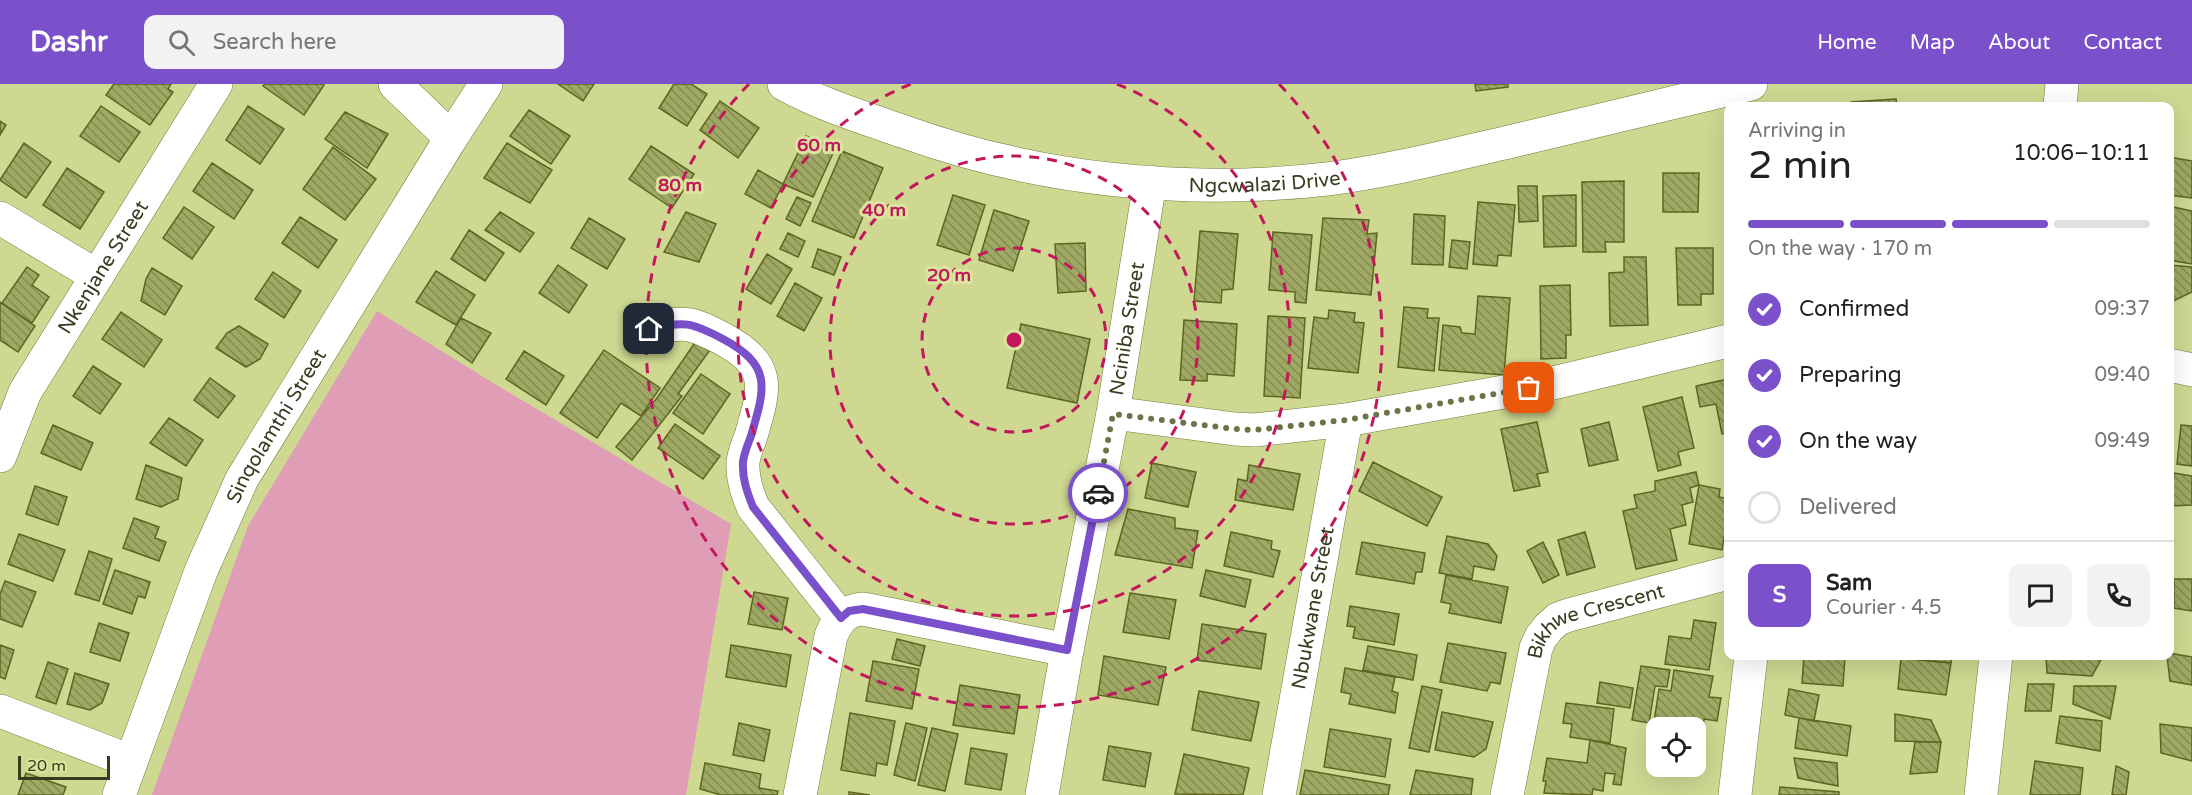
<!DOCTYPE html>
<meta charset="utf-8">
<style>
body{margin:0;font-family:"Varela Round",sans-serif;background:#f2f2f2;color:#202124;height:100vh;display:flex;flex-direction:column;font-size:22px;white-space:nowrap}
*{box-sizing:border-box;margin:0}
p{font-size:20px;color:#757577}
.icon{flex:none;width:33px;height:33px;fill:none;stroke:currentColor;stroke-width:2;stroke-linecap:round;stroke-linejoin:round}
.map{position:relative;flex:1;overflow:hidden}
.details{position:absolute;left:1724px;top:18px;width:450px;height:558px;display:flex;flex-direction:column;background:#fff;border-radius:12px;box-shadow:0 6px 24px #0002}
.details>*{flex:none}
.buttons{position:absolute;left:1646px;top:633px;display:grid;gap:12px}
.buttons a{display:grid;place-items:center;width:60px;height:60px;border-radius:12px;background:#fff;box-shadow:0 6px 24px #0002;font-size:30px}
.scale{position:absolute;left:18px;bottom:15px;width:92px;box-sizing:border-box;padding-left:6px;border:3px solid #383c1f;border-top:0;font-size:16px;line-height:21px;white-space:nowrap;color:#383c1f;-webkit-text-stroke:4px #dbe59e;paint-order:stroke}
.pin{position:absolute;display:grid;place-items:center;width:51px;height:51px;color:#fff;margin:-26px;border-radius:12px;box-shadow:0 3px 9px #0006}
.courier{position:absolute;display:grid;place-items:center;width:60px;height:60px;margin:-30px;border:4px solid #7a51cb;border-radius:50%;background:#fff;color:#222;box-shadow:0 2px 8px #0007}
.overview em{font-style:normal;font-weight:600}
.overview div{display:flex;flex-direction:column-reverse}
.overview{display:flex;align-items:center;justify-content:space-between;height:102px;padding:0 24px}
h1{font-size:39px;font-weight:600;line-height:45px}
.bar{display:grid;grid-template-columns:repeat(4,1fr);gap:9px 6px;align-content:center;height:72px;padding:0 24px}
.bar i{height:8px;border-radius:4px;background:#e0e0e0}
.bar .on{background:#7a51cb}
.bar p{grid-column:span 4}
.line{display:flex;align-items:center;gap:15px;padding:0 24px;border-top:2px solid #e0e0e0}
.line div{flex:1}
.round{display:grid;place-items:center;flex:none;width:63px;height:63px;border-radius:12px;background:#f2f2f2}
ol{padding:0 24px;list-style:none}
li{display:flex;align-items:center;gap:18px;height:66px}
li p{margin-inline-start:auto}
li .icon{padding:6px;border-radius:50%;background:#7a51cb;color:#fff;stroke-width:4}
li:last-child{color:#757577}
li i{width:33px;height:33px;border:3px solid #e0e0e0;border-radius:50%}
header{display:flex;align-items:center;gap:36px;box-sizing:border-box;height:84px;padding:0 30px;background:#7a51cb;color:#fff}
header strong{font-size:28px}
nav{display:flex;gap:33px;margin-inline-start:auto;font-size:21px}
.search{width:420px;height:54px;background:#f2f2f2;display:flex;align-items:center;gap:15px;box-sizing:border-box;padding:0 21px;border-radius:12px;color:#757577;font-size:22px}
.map>svg:first-child{display:block}
</style>
<header>
<strong>Dashr</strong>
<div class="search"><svg class="icon" aria-label="search" viewBox="0 0 24 24"><circle cx="10" cy="10" r="6"/><path d="M15 15l6 6"/></svg>Search here</div>
<nav><a>Home</a><a>Map</a><a>About</a><a>Contact</a></nav>
</header>
<div class="map">
<svg width="2192" height="711" viewBox="0 0 2192 711">
<defs>
<pattern id="building-back-hatch" width="6" height="6" patternUnits="userSpaceOnUse" patternTransform="scale(1.5)"><rect width="6" height="6" fill="#9fa964"/><path d="M-1 5l2 2M0 0l6 6M5-1l2 2" fill="none" stroke="#838b52"/></pattern>
</defs>
<rect width="100%" height="100%" fill="#ced891"/>
<!-- green -->
<path fill="#df9eb6" d="M377,227L498,302L731,440L686,711H152L248,442Z"/>
<!-- building -->
<path fill="url(#building-back-hatch)" stroke="#5d651f" stroke-width="1.5" d="M114,0H171L168,5L173,8L150,41L106,11Z
M265,0H323L324,1L304,31L263,2Z
M558,0H594L583,17Z
M674,0H691L707,10L687,42L659,24Z
M1475,0H1508V3L1476,7Z
M1896,15L1897,22H1852L1851,18Z
M720,17L759,44L738,74L700,46Z
M101,22L140,48L119,78L80,52Z
M248,22L284,45L260,80L226,56Z
M529,26L570,52L551,80L510,52Z
M345,28L388,50L367,84L325,55Z
M0,37L6,41L0,51Z
M806,52L835,65L813,113L783,100Z
M24,59L51,78L26,114L0,96Z
M507,59L552,86L530,119L484,94Z
M651,62L694,90L672,124L629,95Z
M333,63L376,95L345,136L303,105Z
M842,67L883,84L854,154L812,137Z
M2169,73L2192,77V114L2169,111Z
M212,79L253,106L234,135L193,107Z
M67,84L104,108L80,145L43,121Z
M758,86L783,100L771,124L745,110Z
M1663,89H1699L1698,128H1663Z
M1624,97V158H1605L1606,168H1583L1582,98Z
M1518,102H1537L1538,137L1519,138Z
M953,111L985,121L969,171L937,161Z
M1576,111V162L1544,163L1543,112Z
M797,113L811,119L800,142L786,135Z
M1478,118L1515,121L1511,172L1498,171L1497,182L1473,180Z
M2169,122L2192,127V180L2169,176Z
M184,123L214,143L192,175L163,154Z
M994,126L1029,137L1013,187L979,176Z
M500,128L534,149L520,168L485,146Z
M686,128L716,140L699,178L664,168Z
M1414,130L1445,132L1443,181L1412,180Z
M300,133L337,156L318,184L282,159Z
M589,134L625,155L607,185L571,164Z
M1323,134L1369,136L1367,150L1377,149L1371,211L1316,206Z
M469,146L504,169L485,197L451,175Z
M1200,147L1238,150L1233,205L1222,206L1221,219L1194,217Z
M1273,148L1312,151L1306,219L1295,218V208L1269,206Z
M788,149L805,157L798,173L780,165Z
M1452,156L1470,158L1467,185L1449,183Z
M1085,159L1086,207L1058,209L1055,160Z
M1676,164H1713V210H1701V221H1678Z
M818,165L841,173L834,191L812,183Z
M767,170L792,185L771,220L746,205Z
M1624,173H1646L1648,241L1610,242L1609,189L1624,188Z
M558,181L587,201L569,229L539,209Z
M2169,181L2192,183V208L2169,219Z
M27,183L39,191L32,201L49,213L32,239L2,219Z
M152,184L182,202L165,231L141,217L146,195Z
M436,187L475,211L456,241L416,218Z
M273,188L301,207L284,234L255,215Z
M795,199L822,214L804,247L777,232Z
M1570,201L1571,251H1566V274L1541,275L1540,202Z
M1478,212L1510,214L1504,291L1439,286L1443,241L1460,243L1462,249L1475,250Z
M0,218L35,242L18,268L0,256Z
M1404,223L1428,225L1427,234H1439L1434,287L1398,283Z
M1329,226L1355,229L1354,238L1364,239L1358,289L1308,284L1314,233L1328,235Z
M121,228L162,256L144,283L102,255Z
M1268,232L1305,234L1300,314L1264,312Z
M461,234L491,249L472,279L446,260Z
M1184,236L1237,240L1234,292L1207,290V297L1180,296Z
M1021,240L1090,255L1077,319L1007,304Z
M239,242L268,260L260,275L246,283L216,264L227,249Z
M696,257L710,266L678,310L682,312L632,376L616,363L657,314Z
M604,266L660,304L641,332L621,319L597,354L560,329Z
M524,267L564,292L546,321L506,295Z
M93,282L121,300L100,330L73,312Z
M701,290L730,310L703,350L673,329Z
M210,294L235,312L218,334L194,316Z
M1728,295V349L1722,350L1716,320L1700,323L1696,302Z
M1682,313L1694,364L1678,368L1681,381L1658,387L1643,323Z
M169,334L203,356L186,382L150,359Z
M1537,338L1548,388L1537,390L1540,402L1514,407L1501,345Z
M1609,338L1618,376L1589,382L1581,345Z
M675,340L720,372L703,395L658,364Z
M53,341L93,359L81,386L41,369Z
M2181,341L2192,342V382L2177,380Z
M1373,378L1442,413L1427,442L1359,407Z
M1152,379L1196,388L1188,423L1145,414Z
M146,381L182,394L178,415L161,423L136,415Z
M1249,381L1300,390L1293,426L1235,416L1238,395L1247,397Z
M1696,388L1699,401L1690,404L1693,418L1682,421L1686,441L1670,445L1677,476L1636,485L1623,427L1637,424L1634,411L1655,407V397Z
M2174,389L2192,392V421L2170,422Z
M1699,401L1720,405L1719,413L1728,415V432L1722,466L1689,460Z
M35,402L67,413L58,441L26,430Z
M1128,425L1175,434V444L1198,447L1192,484L1115,471Z
M134,434L159,443L155,454L166,458L159,477L123,464Z
M1231,448L1272,457L1271,465L1280,467L1273,493L1224,482Z
M1585,448L1595,483L1567,491L1558,456Z
M19,450L65,466L53,497L8,480Z
M1447,452L1488,460L1497,472L1494,486L1474,482L1472,495L1439,489Z
M1362,458L1425,469L1422,488H1416L1414,500L1356,490Z
M1543,458L1559,491L1543,499L1527,467Z
M89,467L112,475L99,517L75,510Z
M115,486L150,498L145,514L138,512L132,530L103,520Z
M1206,486L1251,496L1245,523L1200,512Z
M1446,491L1508,503L1501,539L1449,529L1451,520L1441,518Z
M2174,495H2192V527L2174,524Z
M5,497L36,508L22,543L0,535V510Z
M754,508L788,514L782,546L748,540Z
M1130,509L1176,516L1169,555L1123,548Z
M1350,522L1399,530L1394,561L1353,554L1355,543L1347,542Z
M1694,536L1716,539L1709,586L1665,580L1669,552L1691,555Z
M99,539L129,549L120,577L90,568Z
M1202,540L1266,550L1261,585L1197,576Z
M897,555L925,562L920,582L892,575Z
M1448,559L1506,569L1500,600L1491,598L1487,607L1440,598Z
M0,561L14,566L5,595L0,593Z
M731,561L791,571L786,603L726,593Z
M1368,562L1417,571L1413,596L1363,586Z
M2169,569L2192,573V601L2170,597L2167,572H2169Z
M1104,572L1166,583L1158,621L1098,611Z
M1804,572H1845L1843,602L1802,599Z
M1930,572H1952L1951,579L1929,577Z
M2046,572H2103L2092,592L2047,589Z
M1901,574L1951,579L1946,611L1898,605Z
M873,577L919,585L912,625L866,617Z
M48,578L68,585L56,620L36,613Z
M1641,582L1670,586L1667,603L1655,602L1649,639L1632,636Z
M1345,584L1395,593L1392,607L1398,609L1395,629L1349,620L1351,610L1341,608Z
M1674,586L1713,592L1709,613L1721,614L1717,637L1704,635L1703,646L1654,638L1659,605L1671,607Z
M75,589L109,600L102,619L90,626L67,620Z
M1600,598L1633,604L1630,624L1597,619Z
M2028,600H2054L2051,627H2025Z
M960,601L1020,611L1014,650L953,641Z
M1422,602L1442,606L1429,668L1409,664Z
M2074,602H2116L2110,635L2073,620Z
M1789,605L1819,611L1814,637L1785,631Z
M1199,607L1259,618L1251,657L1192,646Z
M1566,619L1614,625L1610,659L1570,653L1572,640L1563,639Z
M1442,628L1493,638L1486,665L1474,673L1435,666Z
M850,629L895,637L887,681L877,679L875,692L841,686Z
M1895,630L1931,636L1941,658L1895,657Z
M2060,632L2102,637L2100,667L2056,659Z
M1799,634L1851,642L1847,672L1795,664Z
M739,639L770,646L764,677L733,671Z
M906,639L927,644L915,697L894,691Z
M2160,640L2192,644V677L2161,669Z
M932,644L958,650L945,707L918,701Z
M1330,645L1391,655L1385,693L1324,683Z
M1590,656L1626,664L1621,701L1613,700L1615,690L1605,689L1603,707L1593,705L1592,711L1544,709L1546,697H1543L1547,674L1587,679Z
M1915,658H1941L1937,688L1910,690Z
M1109,662L1151,669L1145,703L1103,696Z
M971,664L1007,670L1001,706L965,700Z
M1184,670L1249,684L1243,711L1175,710Z
M1794,674L1837,679L1838,702L1798,694Z
M2035,677L2083,684L2080,711H2030Z
M705,679L761,690L759,704L778,707L777,711H721L700,705Z
M2116,682L2129,688L2126,711H2112Z
M1305,686L1390,701L1388,711H1300Z
M1416,686L1473,695L1471,711H1410Z
M26,689L66,703L63,711H18Z
M1780,703L1839,708V711H1779Z
M849,708L870,711H849Z"/>
<g fill="none" stroke-linecap="round" stroke-linejoin="round">
<!-- minor casing -->
<g stroke="#727b37" stroke-width="34">
<g id="minor">
<path d="M395,0L451,54"/>
<path id="s1" d="M784,0C822,21 864,34 905,48C1038,96 1187,111 1327,95C1390,87 1452,71 1513,57C1592,38 1672,19 1751,0"/>
<path d="M2060,22L2062,0"/>
<path d="M0,134L97,192"/>
<path d="M649,245C685,237 691,238 723,255C773,282 765,304 751,352C748,360 744,369 743,378C742,394 747,408 753,423L841,534"/>
<path d="M2169,281L2192,286"/>
<path d="M1113,329L1235,345L1255,346L1346,336L1549,300L1728,257"/>
<path id="s2" d="M0,372L25,308L216,0"/>
<path d="M0,627L130,677"/>
<path id="s3" d="M119,711L201,487L242,395L451,54L486,0"/>
<path d="M800,711L831,552C837,537 845,526 863,525L1067,566"/>
<path id="s4" d="M1042,711L1067,566L1113,329L1150,98"/>
<path id="s5" d="M1279,711L1346,336"/>
<path id="s6" d="M1507,711L1536,564L1541,553L1549,543L1558,535L1569,531L1728,489"/>
<path d="M1735,711L1751,572"/>
<path d="M1981,711L1996,572"/>
</g>
</g>
<!-- minor -->
<use href="#minor" stroke="#fff" stroke-width="33"/>
</g>
<g fill="none" stroke-linecap="round" stroke-linejoin="round">
<!-- done -->
<path stroke="#6c7347" stroke-width="6" stroke-dasharray="0 10.8" d="M1098,409L1113,330L1235,345L1255,346L1346,336L1529,304"/>
<!-- route -->
<path stroke="#7a51cb" stroke-width="8" d="M649,245C685,237 691,238 723,255C773,282 765,304 751,352C748,360 744,369 743,378C742,394 747,408 753,423L841,534L849,527L863,525L1067,566L1098,409"/>
</g>
<!-- distance rings -->
<g fill="none" stroke="#c2185b" stroke-width="3" stroke-dasharray="10 8">
<circle cx="1014" cy="256" r="92"/>
<circle cx="1014" cy="256" r="184"/>
<path d="M1117 0A276 276 0 1 1 911 0"/>
<path d="M1279 0A368 368 0 1 1 749 0"/>
</g>
<g text-anchor="middle" stroke-width="6" stroke-linejoin="round" paint-order="stroke">
<!-- street labels -->
<g font-size="20" fill="#383c1f" stroke="#dbe59e">
<text dy="7" stroke="none"><textPath href="#s1" startOffset="496">Ngcwalazi Drive</textPath></text>
<text dy="7" stroke="none"><textPath href="#s2" startOffset="216">Nkenjane Street</textPath></text>
<text dy="7" stroke="none"><textPath href="#s4" startOffset="474">Nciniba Street</textPath></text>
<text dy="7" stroke="none"><textPath href="#s3" startOffset="402">Sinqolamthi Street</textPath></text>
<text dy="7" stroke="none"><textPath href="#s5" startOffset="190">Nbukwane Street</textPath></text>
<text dy="7" stroke="none"><textPath href="#s6" startOffset="218">Bikhwe Crescent</textPath></text>
</g>
</g>
<circle cx="1014" cy="256" r="9" fill="#c2185b" stroke="#dbe59e" stroke-width="3"/>
<g font-size="18" text-anchor="middle" font-weight="bold" fill="#c2185b" stroke="#dbe59e" stroke-width="6" stroke-linejoin="round" paint-order="stroke">
<text x="819" y="67">60 m</text>
<text x="680" y="107">80 m</text>
<text x="884" y="132">40 m</text>
<text x="949" y="197">20 m</text>
</g>
</svg>
<div class="buttons">
<a><svg class="icon" aria-label="locate" viewBox="0 0 24 24"><circle cx="12" cy="12" r="6"/><path d="M12 2v4M12 18v4M2 12h4M18 12h4"/></svg></a>
</div>
<div class="scale">20 m</div>
<div class="pin" style="left:1529px;top:304px;background:#ea580c"><svg class="icon" aria-label="bag" viewBox="0 0 24 24"><path d="M5 8h14l-1 12H6zM9 8a3 3 0 0 1 6 0"/></svg></div>
<div class="pin" style="left:649px;top:245px;background:#1f2937"><svg class="icon" aria-label="home" viewBox="0 0 24 24"><path d="M3 11l9-7 9 7M6 9v11h12V9"/></svg></div>
<div class="courier" style="left:1098px;top:409px"><svg class="icon" aria-label="car" viewBox="0 0 24 24"><path d="M5 17H2v-5l4-1 3-4h7l3 4 3 1v5h-3M9 17h6M6 11h13"/><circle cx="7" cy="17" r="2"/><circle cx="17" cy="17" r="2"/></svg></div>
<section class="details">
<div class="overview"><div><h1>2 min</h1><p>Arriving in</p></div><em>10:06–10:11</em></div>
<div class="bar"><i class="on"></i><i class="on"></i><i class="on"></i><i></i><p>On the way · 170 m</p></div>
<ol>
<li><svg class="icon" aria-label="check" viewBox="0 0 24 24"><path d="M5 12l5 5 9-10"/></svg>Confirmed<p>09:37</p></li>
<li><svg class="icon" aria-label="check" viewBox="0 0 24 24"><path d="M5 12l5 5 9-10"/></svg>Preparing<p>09:40</p></li>
<li><svg class="icon" aria-label="check" viewBox="0 0 24 24"><path d="M5 12l5 5 9-10"/></svg>On the way<p>09:49</p></li>
<li><i></i>Delivered</li>
</ol>
<div class="line" style="height:108px"><b class="round" style="background:#7a51cb;color:#fff">S</b><div><b>Sam</b><p>Courier · 4.5</p></div><a class="round"><svg class="icon" aria-label="chat" viewBox="0 0 24 24"><path d="M4 5h16v11H9l-5 4z"/></svg></a><a class="round"><svg class="icon" aria-label="phone" viewBox="0 0 24 24"><path d="M5 4h4l2 5-3 2q2 4 5 5l2-3 5 2v4C11 20 4 13 5 4z"/></svg></a></div>
</section>
</div>
